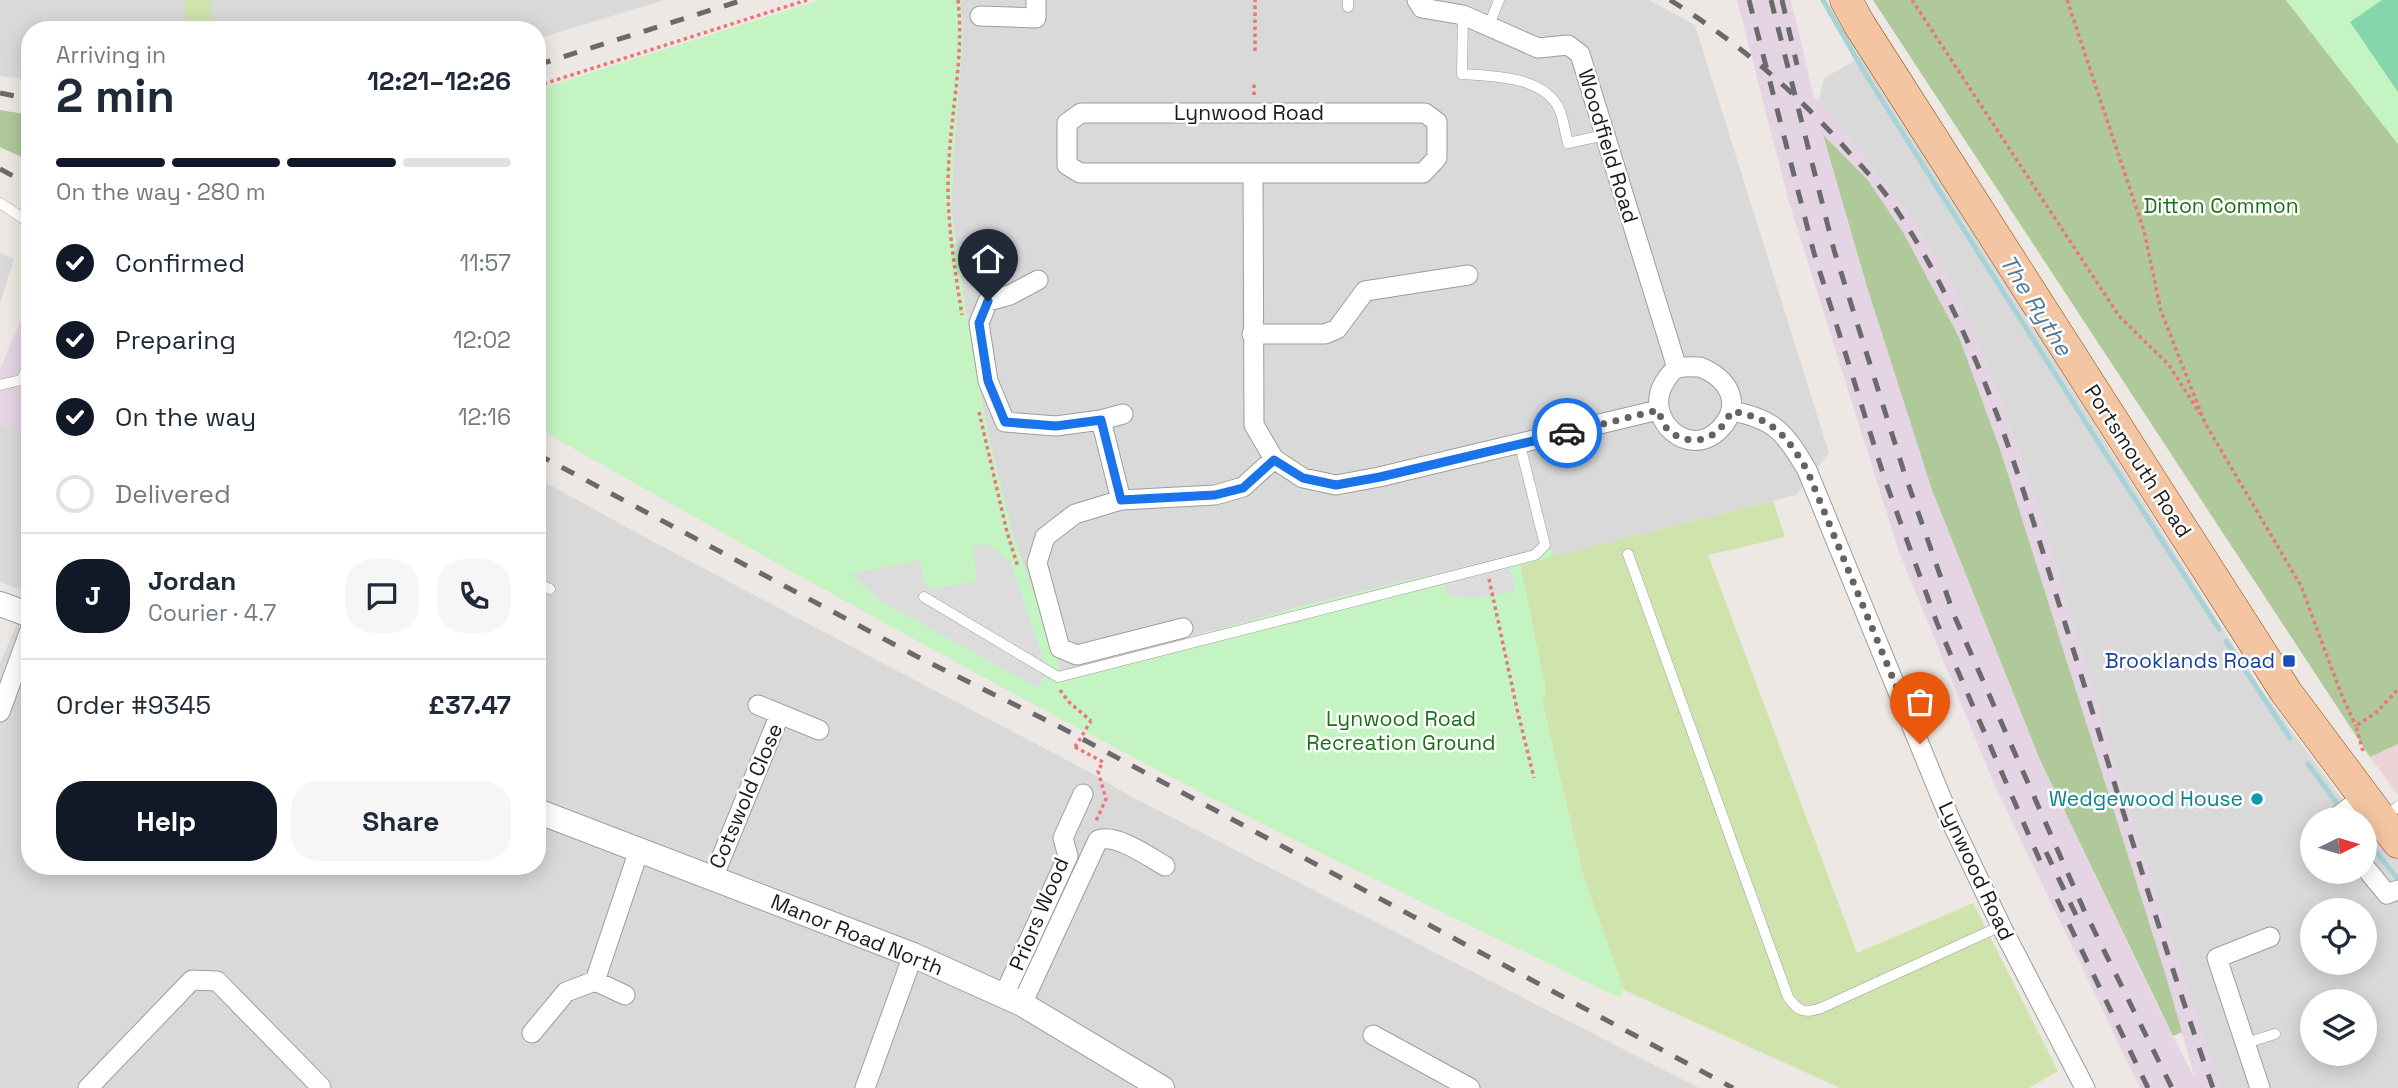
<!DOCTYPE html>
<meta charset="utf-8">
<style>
body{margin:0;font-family:"Space Grotesk",sans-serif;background:#f6f6f7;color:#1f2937;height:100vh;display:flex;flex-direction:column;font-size:26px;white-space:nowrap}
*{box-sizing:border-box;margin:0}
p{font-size:23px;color:#747a83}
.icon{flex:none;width:38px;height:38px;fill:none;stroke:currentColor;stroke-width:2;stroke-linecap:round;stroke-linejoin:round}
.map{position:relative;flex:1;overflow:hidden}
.sheet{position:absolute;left:21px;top:21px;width:525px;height:854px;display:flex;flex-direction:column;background:#fff;border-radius:28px;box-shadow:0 4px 18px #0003}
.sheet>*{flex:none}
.needle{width:46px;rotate:85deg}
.buttons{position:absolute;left:2300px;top:807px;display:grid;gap:14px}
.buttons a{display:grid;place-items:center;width:77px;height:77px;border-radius:50%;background:#fff;box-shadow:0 4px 18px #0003;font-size:35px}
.pin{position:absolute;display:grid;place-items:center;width:60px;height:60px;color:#fff;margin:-72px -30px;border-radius:50% 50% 50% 0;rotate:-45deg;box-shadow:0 0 7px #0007}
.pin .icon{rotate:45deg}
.courier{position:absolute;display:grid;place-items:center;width:70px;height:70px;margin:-35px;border:5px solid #1a73e8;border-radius:50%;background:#fff;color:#222;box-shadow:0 2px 9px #0007}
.summary em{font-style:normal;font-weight:600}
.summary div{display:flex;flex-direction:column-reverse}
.summary{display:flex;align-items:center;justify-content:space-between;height:119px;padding:0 35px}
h1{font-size:46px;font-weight:600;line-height:52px}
.bar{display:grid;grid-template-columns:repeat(4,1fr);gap:10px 7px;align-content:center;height:84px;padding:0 35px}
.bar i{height:9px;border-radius:5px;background:#e0e1e3}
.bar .selected{background:#111827}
.bar p{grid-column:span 4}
.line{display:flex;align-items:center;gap:18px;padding:0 35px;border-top:2px solid #e0e1e3}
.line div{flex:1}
.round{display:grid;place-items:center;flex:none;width:74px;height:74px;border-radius:28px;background:#f6f6f7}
ol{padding:0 35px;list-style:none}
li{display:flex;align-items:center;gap:21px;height:77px}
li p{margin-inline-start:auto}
li .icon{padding:7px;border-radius:50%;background:#111827;color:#fff;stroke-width:4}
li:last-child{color:#747a83}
li i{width:38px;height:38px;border:4px solid #e0e1e3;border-radius:50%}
.primary-button{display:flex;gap:14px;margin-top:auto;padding:14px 35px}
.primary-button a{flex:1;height:80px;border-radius:28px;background:#111827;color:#fff;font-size:28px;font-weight:600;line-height:80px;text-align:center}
.primary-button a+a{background:#f6f6f7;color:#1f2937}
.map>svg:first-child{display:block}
</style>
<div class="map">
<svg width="2398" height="1088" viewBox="0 0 2398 1088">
<rect width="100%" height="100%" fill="#ede8e3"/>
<!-- residential -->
<path fill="#dad9d9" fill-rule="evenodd" d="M0,0H664L537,39V30H30V80L0,76Z
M960,0H1649L1695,25L1829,453L1796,495L1553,557L1550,546L1310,604L1061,673L1012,532L989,440L970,340L951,208L955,134L963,33Z
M1863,56L2260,688L2354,815L2361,811L2398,858V1088H2221L2129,813L2036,501L1986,361L1951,284L1911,217L1819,100L1824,78ZM2312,819H2364V872H2312ZM2312,910H2364V962H2312ZM2312,1001H2364V1054H2312Z
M0,253L14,259L0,303Z
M0,424L30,437V593L0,582Z
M537,478L650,540L1093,774L1130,796L1699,1088H0V663L30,595V866H537Z"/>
<!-- commercial -->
<path fill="#ecd3d6" d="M2398,744V795L2370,757Z"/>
<!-- industrial -->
<path fill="#e5d5e4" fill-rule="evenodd" d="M1737,0H1791L1814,98L1819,100L1911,217L1951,284L1986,361L2036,501L2129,813L2221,1088H2140L1994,784L1899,552L1789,202ZM1823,137L1867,179L1903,232L1959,337L2001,452L2165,973L2195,1079L2160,1011L2040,760L1932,490L1867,287Z
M30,299V437L0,424V369Z"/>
<!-- grass -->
<path fill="#cfe3ad" d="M185,0H211L212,30H185Z
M1773,501L1785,537L1708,555L1857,953L1973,903L2058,1071L2029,1088H1840L1624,990L1583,875L1542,701L1546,691L1520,565Z"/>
<!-- forest -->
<path fill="#afc99b" d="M1873,0H2286L2398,144V744L2370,757Z
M0,110L30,115V161L0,147Z
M1823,135L1867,179L1903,232L1959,337L2001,452L2165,973L2182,1032L2173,1036L2040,760L1932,490L1867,287Z"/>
<!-- park -->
<path fill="#c5f4c3" d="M820,0H960L963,33L955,134L951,208L970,340L989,440L1012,532L1061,672L1310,604L1550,546L1553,557L1520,566L1546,691L1542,702L1583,875L1624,990L1620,998C1504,942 1387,886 1271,828C1022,703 780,565 537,428V90Z
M2286,0H2398V144Z"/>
<!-- pitch -->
<path fill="#87d5ad" d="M2382,0H2398V92L2350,22Z"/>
<!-- parking -->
<path fill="#dcdcdc" d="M986,543L1010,561L1043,659L1045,675L1038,688L879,600L851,574L919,560L928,590L977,581L973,547Z
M1508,560L1515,591L1472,599L1447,595L1442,578Z"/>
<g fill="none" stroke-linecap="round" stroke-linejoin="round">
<!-- stream -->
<path stroke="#a7d2d7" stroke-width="5" d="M1823,0L1866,75L2100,445L2219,629
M2226,641L2290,738
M2308,764L2336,802
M2364,837L2398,879"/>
<!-- service casing -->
<g stroke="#9d9d9d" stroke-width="11">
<path id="service" d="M1348,0V7
M1463,15L1462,74C1493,76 1546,76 1560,111C1564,121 1565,133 1568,143L1605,135
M1488,28L1499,0
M0,203L30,223
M21,380L30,364
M0,385L21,380L30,384
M1628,554L1788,997C1798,1011 1804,1014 1821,1008L2001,926
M537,583L550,589
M924,597L1058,677L1535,555L1545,545L1520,445
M2385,819L2398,806
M2246,1043L2275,1034"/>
</g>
<!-- minor casing -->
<g stroke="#9d9d9d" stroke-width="21">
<path id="minor" d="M1417,0L1422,8L1463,15L1538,48L1568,45L1580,54L1677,368
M980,16L1036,18V0
M1081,113H1425L1437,122V158L1423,173H1080L1067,165V123Z
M1253,173L1254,425L1274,459L1303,478L1336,485L1379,477L1658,410
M1038,280L1010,295L988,301L979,323L988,381L1005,422L1056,426L1101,420L1121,500L1215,495L1243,487L1274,459
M1252,334H1325L1337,329L1365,291L1468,275
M1700,367C1728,378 1744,404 1720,429C1689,461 1643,419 1664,383C1667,378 1672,370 1678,368C1684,366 1694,367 1700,367Z
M1732,411C1775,419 1785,433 1807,470L1950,819L2001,926L2085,1088
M1101,420L1123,414
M1121,500L1075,514L1045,537L1037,563L1060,648L1077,655L1183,628
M758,705L819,730
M0,712L30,630
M2334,819L2363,797
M2364,866L2387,894L2398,890
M713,878L780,714
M595,981L639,850
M1004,995L1068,856L1063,838L1083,794
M1022,1004L1098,840C1116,833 1149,857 1165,866
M532,1033L566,992L595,981L625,995
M1373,1035L1470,1088
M88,1088L192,980L217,981L321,1087
M865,1088L913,955
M2260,1088L2217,958L2270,937"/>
</g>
<!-- tertiary casing -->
<g stroke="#9d9d9d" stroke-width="26">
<path id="tertiary" d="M0,604L30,615
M537,811L913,955L1022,1004L1162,1088"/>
</g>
<!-- primary casing -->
<g stroke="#884f0d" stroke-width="33">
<path id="primary" d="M1846,0L1859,24L2286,692L2398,842"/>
</g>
<!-- path -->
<path stroke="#ed7477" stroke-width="3.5" stroke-dasharray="3.5 3.5" stroke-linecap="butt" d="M958,0C964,54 952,106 949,160C945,212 954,264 962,315
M1912,0L2119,316L2169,365L2200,414
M2067,0L2144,231L2161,311L2205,423L2301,586L2342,696L2356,726
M1255,51V0
M537,86L807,0
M1254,95V83
M979,412L1007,532L1018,567
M1489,579L1517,709L1534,778
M1060,690L1069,702L1091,721
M1075,747L1103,762L1098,771L1106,799L1096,821
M2363,751L2356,726L2377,712L2398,689"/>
<!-- service -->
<use href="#service" stroke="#fff" stroke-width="10"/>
<!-- minor -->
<use href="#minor" stroke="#fff" stroke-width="19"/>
<!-- tertiary -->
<use href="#tertiary" stroke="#fff" stroke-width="24"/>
<!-- primary -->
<use href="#primary" stroke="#f3c5a2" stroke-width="32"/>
<!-- rail -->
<path stroke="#6a6a6a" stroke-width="5" stroke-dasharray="14 14" stroke-linecap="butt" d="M1670,0C1736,41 1795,91 1846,149C1864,169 1884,189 1898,212C1977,332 2017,469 2059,604C2110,766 2157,929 2213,1088
M1749,0L1814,253L1885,480L1937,623L2044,870
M1771,0L1834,250L1904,472L1954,615L2084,910L2172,1088
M1782,0L1797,65
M537,65L743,0
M0,93L30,99
M0,169L30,185
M537,454L916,656L1060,727L1733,1088
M2046,852L2076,915
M2057,899L2148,1088"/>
<!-- path-bridge -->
<path stroke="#ed7477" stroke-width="3.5" stroke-dasharray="3.5 3.5" stroke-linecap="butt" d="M1075,747L1091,721"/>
</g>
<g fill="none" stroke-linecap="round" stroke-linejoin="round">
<!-- done -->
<path stroke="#656362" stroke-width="7" stroke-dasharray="0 12.6" d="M1567,433L1658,410C1660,415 1662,421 1665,426C1676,441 1700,445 1715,433C1723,427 1727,419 1732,411C1773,419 1786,435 1807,470L1920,744"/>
<!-- route -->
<path stroke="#1a73e8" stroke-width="9" d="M988,301L979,323L988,381L1005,422L1056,426L1101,420L1121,500L1215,495L1243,488L1274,460L1303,478L1336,485L1380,477L1567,433"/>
</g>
<!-- markers -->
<rect fill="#1a4fb4" stroke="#fff" stroke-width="2.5" x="2282" y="654" width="14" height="14" rx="3.5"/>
<circle fill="#0f9aa8" stroke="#fff" stroke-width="2.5" cx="2257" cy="799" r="7"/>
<g text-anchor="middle" stroke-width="5" stroke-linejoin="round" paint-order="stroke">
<!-- street labels -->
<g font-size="21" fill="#1c1c1c" stroke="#fff">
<text x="1249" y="120">Lynwood Road</text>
<text transform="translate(1608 146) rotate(73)" y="7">Woodfield Road</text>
<text transform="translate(2138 461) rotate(57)" y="7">Portsmouth Road</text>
<text transform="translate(746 796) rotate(-67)" y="7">Cotswold Close</text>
<text transform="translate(1976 871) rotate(65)" y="7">Lynwood Road</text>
<text transform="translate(1039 914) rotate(-67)" y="7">Priors Wood</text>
<text transform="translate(857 935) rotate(22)" y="7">Manor Road North</text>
</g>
<!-- park labels -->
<g font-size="21" fill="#197015" stroke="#fff">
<text x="2221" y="213">Ditton Common</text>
<text x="1401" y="726">Lynwood Road<tspan x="1401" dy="24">Recreation Ground</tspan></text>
</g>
<!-- transit labels -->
<g font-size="21" fill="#164399" stroke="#fff" text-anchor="end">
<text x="2275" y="668">Brooklands Road</text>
</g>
<!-- culture labels -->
<g font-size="21" fill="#0d838f" stroke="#fff" text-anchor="end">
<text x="2243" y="806">Wedgewood House</text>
</g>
<!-- water labels -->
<g font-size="23" font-style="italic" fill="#4c7994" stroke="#fff">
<text transform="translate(2036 305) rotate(58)" y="8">The Rythe</text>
</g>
</g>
</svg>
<div class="buttons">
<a><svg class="needle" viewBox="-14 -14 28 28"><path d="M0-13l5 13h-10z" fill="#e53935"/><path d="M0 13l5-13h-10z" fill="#747a83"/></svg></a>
<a><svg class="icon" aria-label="locate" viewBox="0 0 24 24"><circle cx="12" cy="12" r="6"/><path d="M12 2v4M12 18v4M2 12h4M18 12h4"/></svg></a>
<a><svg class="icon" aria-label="layers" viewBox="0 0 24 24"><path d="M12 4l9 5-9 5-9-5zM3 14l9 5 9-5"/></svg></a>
</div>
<div class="pin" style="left:1920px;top:744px;background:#ea580c"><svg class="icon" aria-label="bag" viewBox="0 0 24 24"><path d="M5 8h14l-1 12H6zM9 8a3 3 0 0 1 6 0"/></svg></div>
<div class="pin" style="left:988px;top:301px;background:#1f2937"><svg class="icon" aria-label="home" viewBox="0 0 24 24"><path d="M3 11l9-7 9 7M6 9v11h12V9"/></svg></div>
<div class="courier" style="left:1567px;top:433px"><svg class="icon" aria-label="car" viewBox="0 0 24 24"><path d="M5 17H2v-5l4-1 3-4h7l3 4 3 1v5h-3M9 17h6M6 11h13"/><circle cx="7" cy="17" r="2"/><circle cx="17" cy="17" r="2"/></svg></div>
<section class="sheet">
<div class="summary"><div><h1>2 min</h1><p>Arriving in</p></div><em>12:21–12:26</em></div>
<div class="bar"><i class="selected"></i><i class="selected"></i><i class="selected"></i><i></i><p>On the way · 280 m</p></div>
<ol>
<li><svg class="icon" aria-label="check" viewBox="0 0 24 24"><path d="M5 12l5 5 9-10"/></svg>Confirmed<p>11:57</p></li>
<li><svg class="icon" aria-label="check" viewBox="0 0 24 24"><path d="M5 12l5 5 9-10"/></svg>Preparing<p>12:02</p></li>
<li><svg class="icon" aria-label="check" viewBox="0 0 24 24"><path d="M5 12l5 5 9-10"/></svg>On the way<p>12:16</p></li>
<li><i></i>Delivered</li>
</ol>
<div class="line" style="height:126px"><b class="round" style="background:#111827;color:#fff">J</b><div><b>Jordan</b><p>Courier · 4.7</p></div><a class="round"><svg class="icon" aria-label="chat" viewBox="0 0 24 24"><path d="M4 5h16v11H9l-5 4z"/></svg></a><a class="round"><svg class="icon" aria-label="phone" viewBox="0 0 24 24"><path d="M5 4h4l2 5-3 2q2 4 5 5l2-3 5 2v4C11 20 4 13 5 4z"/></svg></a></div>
<div class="line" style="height:91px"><div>Order #9345</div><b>£37.47</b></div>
<div class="primary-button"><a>Help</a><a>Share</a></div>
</section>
</div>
